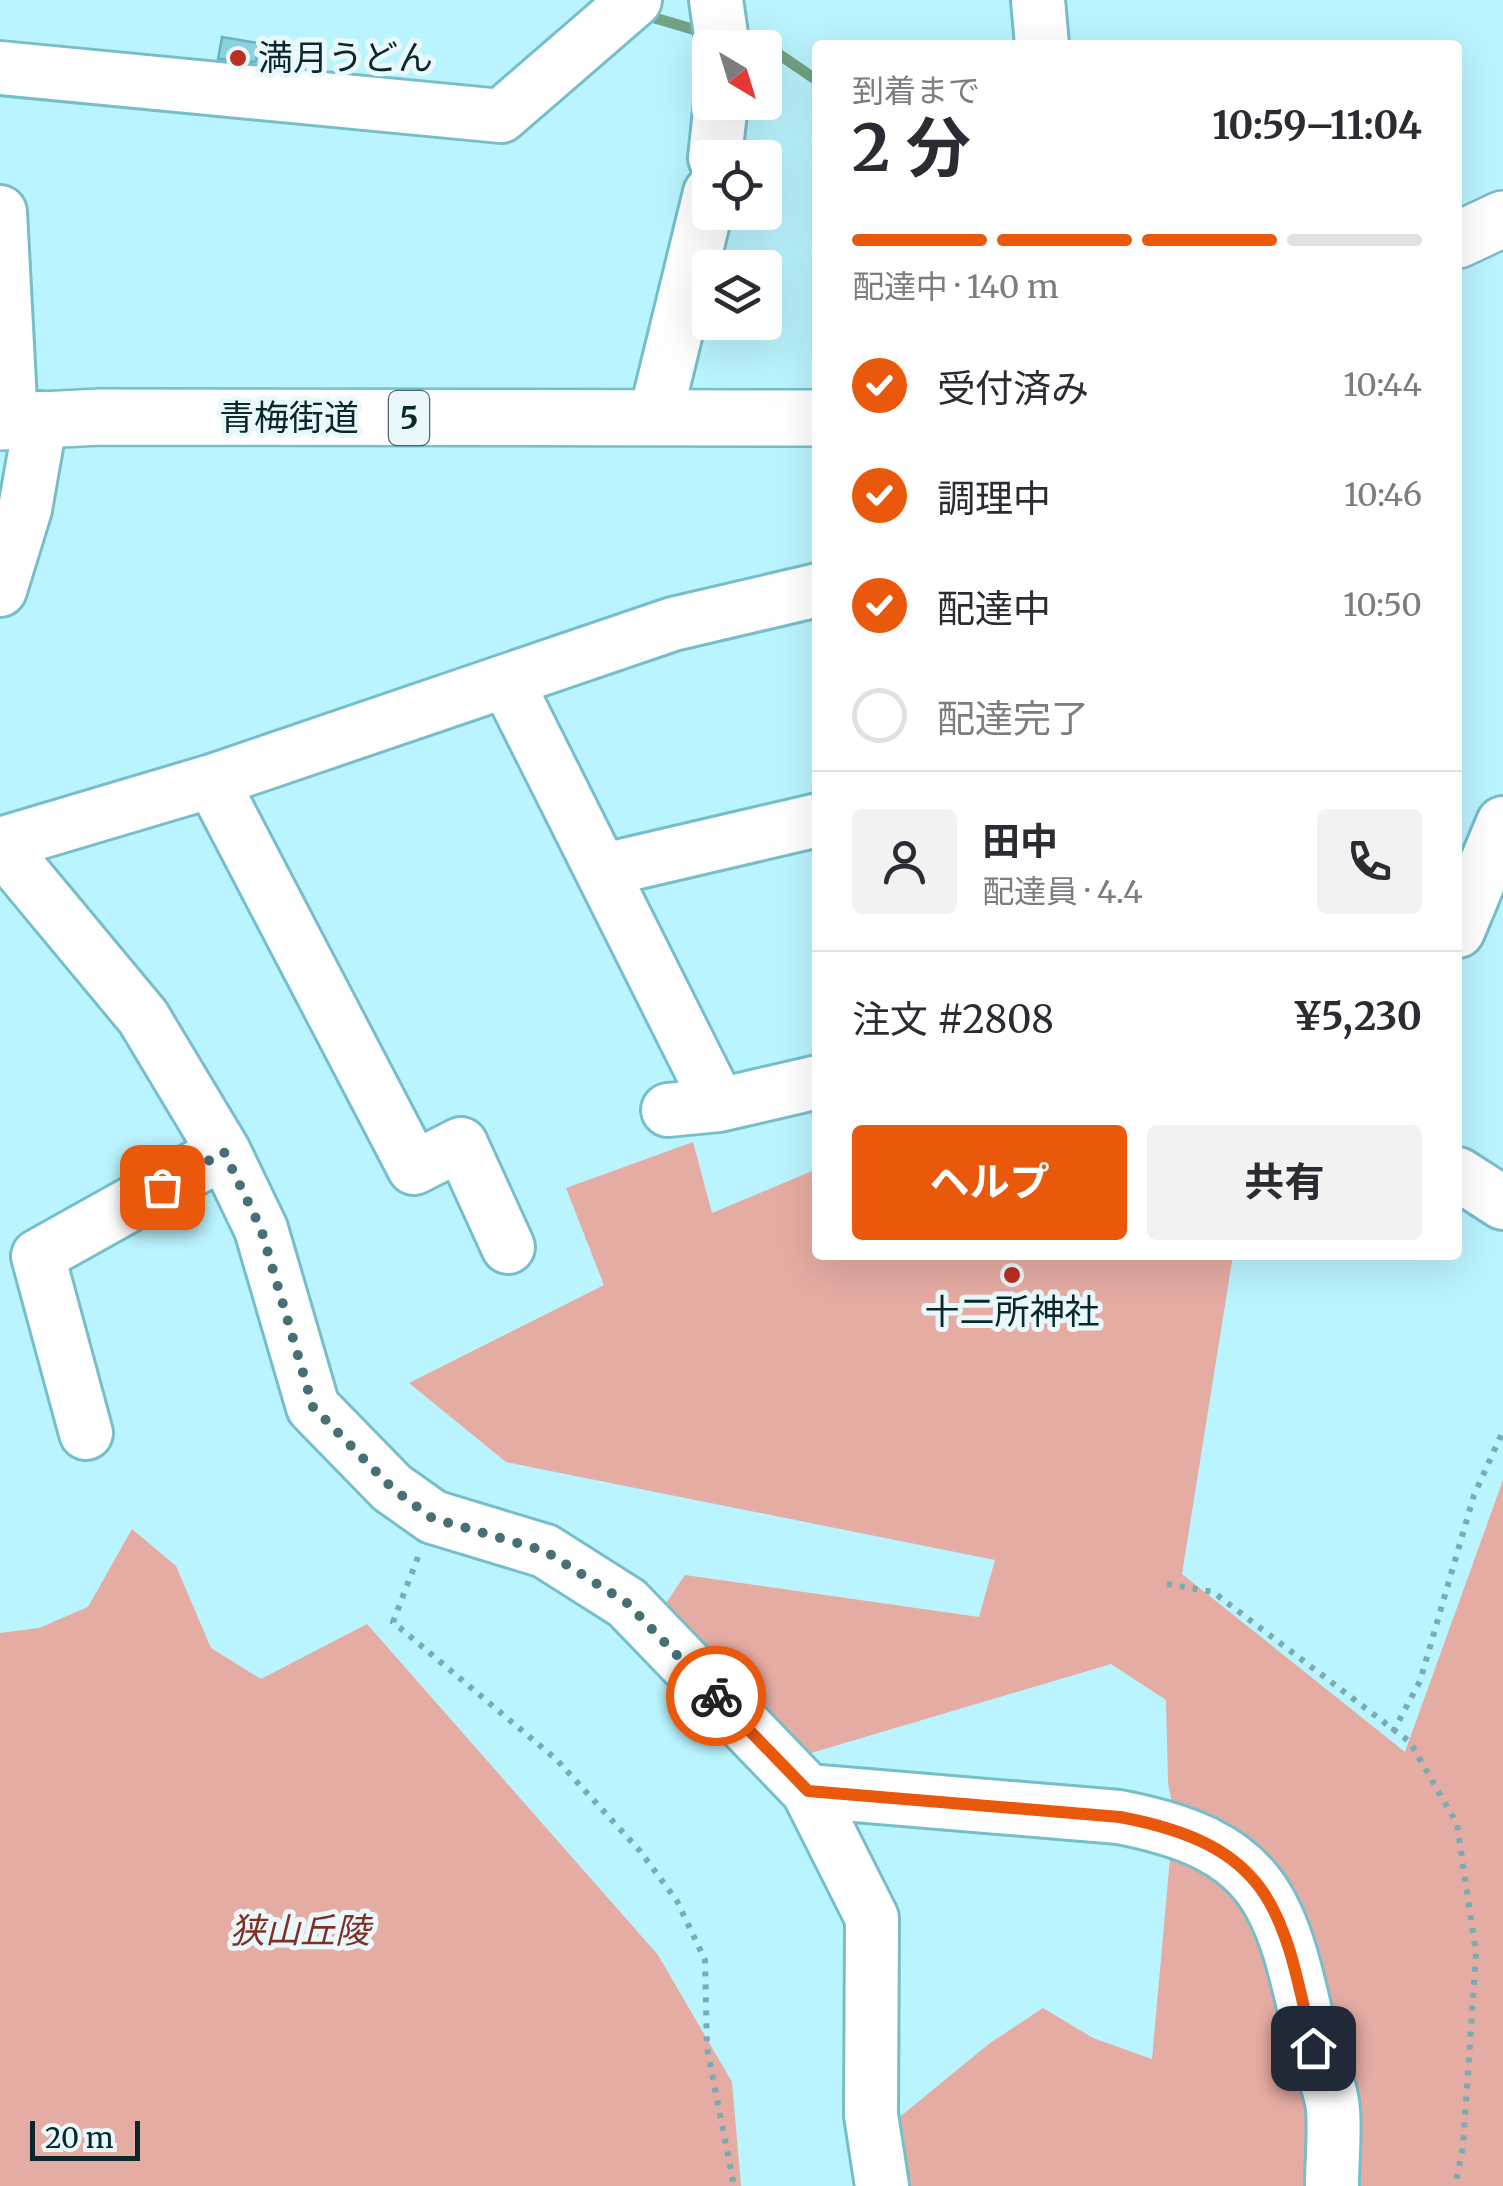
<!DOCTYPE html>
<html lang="ja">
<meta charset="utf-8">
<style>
body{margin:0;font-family:Merriweather,"Noto Sans JP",serif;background:#f2f2f3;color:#2b2b33;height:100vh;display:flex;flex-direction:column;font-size:38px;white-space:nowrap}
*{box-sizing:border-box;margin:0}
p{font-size:32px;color:#7c7c81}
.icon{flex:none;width:55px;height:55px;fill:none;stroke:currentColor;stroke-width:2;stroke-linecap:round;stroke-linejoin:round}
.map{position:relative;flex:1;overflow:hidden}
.sheet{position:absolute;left:812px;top:40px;width:650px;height:1220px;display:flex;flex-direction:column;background:#fff;border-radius:10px;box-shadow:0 10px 40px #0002}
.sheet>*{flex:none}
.needle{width:65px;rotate:142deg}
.tools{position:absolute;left:692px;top:30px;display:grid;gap:20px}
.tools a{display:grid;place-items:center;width:90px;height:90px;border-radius:10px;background:#fff;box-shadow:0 10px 40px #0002;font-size:50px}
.scale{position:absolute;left:30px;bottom:25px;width:110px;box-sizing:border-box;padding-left:10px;border:5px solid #08282c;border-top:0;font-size:28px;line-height:35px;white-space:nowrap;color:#08282c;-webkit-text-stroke:8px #ebf8fb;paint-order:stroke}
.pin{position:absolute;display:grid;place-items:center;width:85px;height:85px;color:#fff;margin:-42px;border-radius:20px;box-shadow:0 5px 15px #0006}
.courier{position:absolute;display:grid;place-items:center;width:100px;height:100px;margin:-50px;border:8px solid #ea580c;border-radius:50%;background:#fff;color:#222;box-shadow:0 2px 12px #0007}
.summary em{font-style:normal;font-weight:700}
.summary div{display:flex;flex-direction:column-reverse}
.summary{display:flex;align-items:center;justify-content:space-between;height:170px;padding:0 40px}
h1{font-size:65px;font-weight:700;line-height:75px}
.bar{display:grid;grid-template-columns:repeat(4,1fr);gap:15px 10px;align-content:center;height:120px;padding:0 40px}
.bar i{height:12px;border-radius:8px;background:#e1e1e2}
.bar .selected{background:#ea580c}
.bar p{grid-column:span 4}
.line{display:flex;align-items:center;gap:25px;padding:0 40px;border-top:2px solid #e1e1e2}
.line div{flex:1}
.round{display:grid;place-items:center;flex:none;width:105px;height:105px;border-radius:10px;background:#f2f2f3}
ol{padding:0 40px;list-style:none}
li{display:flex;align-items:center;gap:30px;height:110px}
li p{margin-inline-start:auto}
li .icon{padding:10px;border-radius:50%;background:#ea580c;color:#fff;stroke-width:4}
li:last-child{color:#7c7c81}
li i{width:55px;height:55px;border:5px solid #e1e1e2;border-radius:50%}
.cta{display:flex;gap:20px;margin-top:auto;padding:20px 40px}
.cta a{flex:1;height:115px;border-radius:10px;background:#ea580c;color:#fff;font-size:40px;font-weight:700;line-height:115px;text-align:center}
.cta a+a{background:#f2f2f3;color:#2b2b33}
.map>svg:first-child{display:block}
</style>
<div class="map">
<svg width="1503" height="2186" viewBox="0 0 1503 2186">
<rect width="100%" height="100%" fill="#baf4fe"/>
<!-- green -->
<path fill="#e5aca3" d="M693,1142L712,1213L817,1169L818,1255H1233L1182,1574L1405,1752L1503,1480V2186H902L885,2129L990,2043L1043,2008L1093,2038L1152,2059L1174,1814L1168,1783L1166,1700L1111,1664L791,1759L658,1615L685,1575L979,1617L995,1560L506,1462L409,1383L604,1285L566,1188Z
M132,1529L176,1566L211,1648L261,1679L367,1624L658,1955L732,2082L741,2186H0V1633L39,1628L88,1607Z"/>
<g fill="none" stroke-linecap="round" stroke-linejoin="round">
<!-- stream -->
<path stroke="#74a285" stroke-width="11" d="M642,21L648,16L699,31
M765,49L777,53L818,81"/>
</g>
<!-- building -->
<path fill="#8ad2df" stroke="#6ab2bf" stroke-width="2.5" d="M222,37L258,43L256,62L218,59Z"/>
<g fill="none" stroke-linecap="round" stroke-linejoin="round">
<!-- minor casing -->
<g stroke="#76beca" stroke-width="58">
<path id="minor" d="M716,0L723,48
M1038,0L1042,45
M0,68L501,116L635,0
M715,158L721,102
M0,212L11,421
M655,418L710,193
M0,590L25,509L41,418
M507,682L719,1105
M212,781L414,1168L461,1144L508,1247
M0,844L212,781L673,624L818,590
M0,845L143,1017L224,1152L261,1229L313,1407L392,1488L433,1517L545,1551L627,1603L808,1791L872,1918L871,2115L882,2186
M604,870L818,820
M1458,931L1503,823
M668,1110L719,1105L818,1082
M1458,1174L1503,1203
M86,1433L38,1256L224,1152
M808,1791L1119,1817C1263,1845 1280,1897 1309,2029C1315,2056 1331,2083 1333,2110C1335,2134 1332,2161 1332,2186"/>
</g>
<!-- major casing -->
<g stroke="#76beca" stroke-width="60">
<path id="major" d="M1458,240L1503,219
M0,422L100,417L818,418"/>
</g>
<!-- path -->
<path stroke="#7aabb3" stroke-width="6" stroke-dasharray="5 8" stroke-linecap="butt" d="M418,1557L393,1622L557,1760L640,1851L677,1901L705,1960L707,2048L734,2186
M1167,1584L1213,1592L1410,1742L1457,1824L1476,1953L1463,2147L1455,2186
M1393,1732L1420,1681L1474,1495L1503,1431"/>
<!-- minor -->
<use href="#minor" stroke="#fff" stroke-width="52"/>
<!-- major -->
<use href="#major" stroke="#fff" stroke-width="55"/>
</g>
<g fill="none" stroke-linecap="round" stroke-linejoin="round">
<!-- done -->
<path stroke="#466f76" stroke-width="10" stroke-dasharray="0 18" d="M162,1187L224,1152L261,1229L313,1407L392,1488L432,1518L545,1551L627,1603L716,1696"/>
<!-- route -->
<path stroke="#ea580c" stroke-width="12" d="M716,1696L808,1791L1120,1817C1274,1846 1283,1911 1313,2048"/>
</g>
<!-- markers -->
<g fill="#bd2f22" stroke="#ebf8fb" stroke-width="4">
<circle cx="238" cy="58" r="10"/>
<circle cx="1012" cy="1275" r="10"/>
</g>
<g text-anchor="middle" stroke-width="10" stroke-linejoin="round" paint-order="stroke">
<!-- shield labels -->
<rect fill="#ebf8fb" stroke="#4c666a" stroke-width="2.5" x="389" y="391" width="40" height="54" rx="8"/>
<g font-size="32" font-weight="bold" fill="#08282c">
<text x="409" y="429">5</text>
</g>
<!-- poi labels -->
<g font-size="35" fill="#08282c" stroke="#ebf8fb" text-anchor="start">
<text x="258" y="70">満月うどん</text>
<text x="1012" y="1324" text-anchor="middle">十二所神社</text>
</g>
<!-- street labels -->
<g font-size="35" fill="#08282c" stroke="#ebf8fb">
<text x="289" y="430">青梅街道</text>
</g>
<!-- park labels -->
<g font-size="35" font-style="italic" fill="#7e2f26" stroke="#ebf8fb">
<text x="300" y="1943">狭山丘陵</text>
</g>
</g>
</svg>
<div class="tools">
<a><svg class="needle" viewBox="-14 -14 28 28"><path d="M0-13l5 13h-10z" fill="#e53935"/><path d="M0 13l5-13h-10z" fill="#7c7c81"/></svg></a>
<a><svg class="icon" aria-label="locate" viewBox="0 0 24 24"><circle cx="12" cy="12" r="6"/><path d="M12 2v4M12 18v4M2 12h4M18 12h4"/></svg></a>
<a><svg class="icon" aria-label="layers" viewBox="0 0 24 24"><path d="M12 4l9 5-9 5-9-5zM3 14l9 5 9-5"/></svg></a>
</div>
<div class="scale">20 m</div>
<div class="pin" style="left:162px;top:1187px;background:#ea580c"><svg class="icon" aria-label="bag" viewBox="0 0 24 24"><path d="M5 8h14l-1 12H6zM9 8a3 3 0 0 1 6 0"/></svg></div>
<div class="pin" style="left:1313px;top:2048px;background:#1f2937"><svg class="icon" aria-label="home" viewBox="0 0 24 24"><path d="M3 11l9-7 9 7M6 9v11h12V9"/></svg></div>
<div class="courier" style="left:716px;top:1696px"><svg class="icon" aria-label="bike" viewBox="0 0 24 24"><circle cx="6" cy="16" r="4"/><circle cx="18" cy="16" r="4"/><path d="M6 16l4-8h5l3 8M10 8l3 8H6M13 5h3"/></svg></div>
<section class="sheet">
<div class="summary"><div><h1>2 分</h1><p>到着まで</p></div><em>10:59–11:04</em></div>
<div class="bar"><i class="selected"></i><i class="selected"></i><i class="selected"></i><i></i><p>配達中 · 140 m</p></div>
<ol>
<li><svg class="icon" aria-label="check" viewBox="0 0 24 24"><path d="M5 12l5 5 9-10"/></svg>受付済み<p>10:44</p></li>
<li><svg class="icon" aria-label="check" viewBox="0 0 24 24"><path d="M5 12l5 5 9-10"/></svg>調理中<p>10:46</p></li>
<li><svg class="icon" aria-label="check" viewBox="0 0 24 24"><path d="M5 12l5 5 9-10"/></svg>配達中<p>10:50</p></li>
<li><i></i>配達完了</li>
</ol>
<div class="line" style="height:180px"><a class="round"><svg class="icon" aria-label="person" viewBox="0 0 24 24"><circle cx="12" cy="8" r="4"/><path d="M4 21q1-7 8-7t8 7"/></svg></a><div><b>田中</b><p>配達員 · 4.4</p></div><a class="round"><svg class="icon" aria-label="phone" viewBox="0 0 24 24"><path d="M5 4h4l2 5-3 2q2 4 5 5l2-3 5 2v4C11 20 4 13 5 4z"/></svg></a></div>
<div class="line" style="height:130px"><div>注文 #2808</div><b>¥5,230</b></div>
<div class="cta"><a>ヘルプ</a><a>共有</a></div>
</section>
</div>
